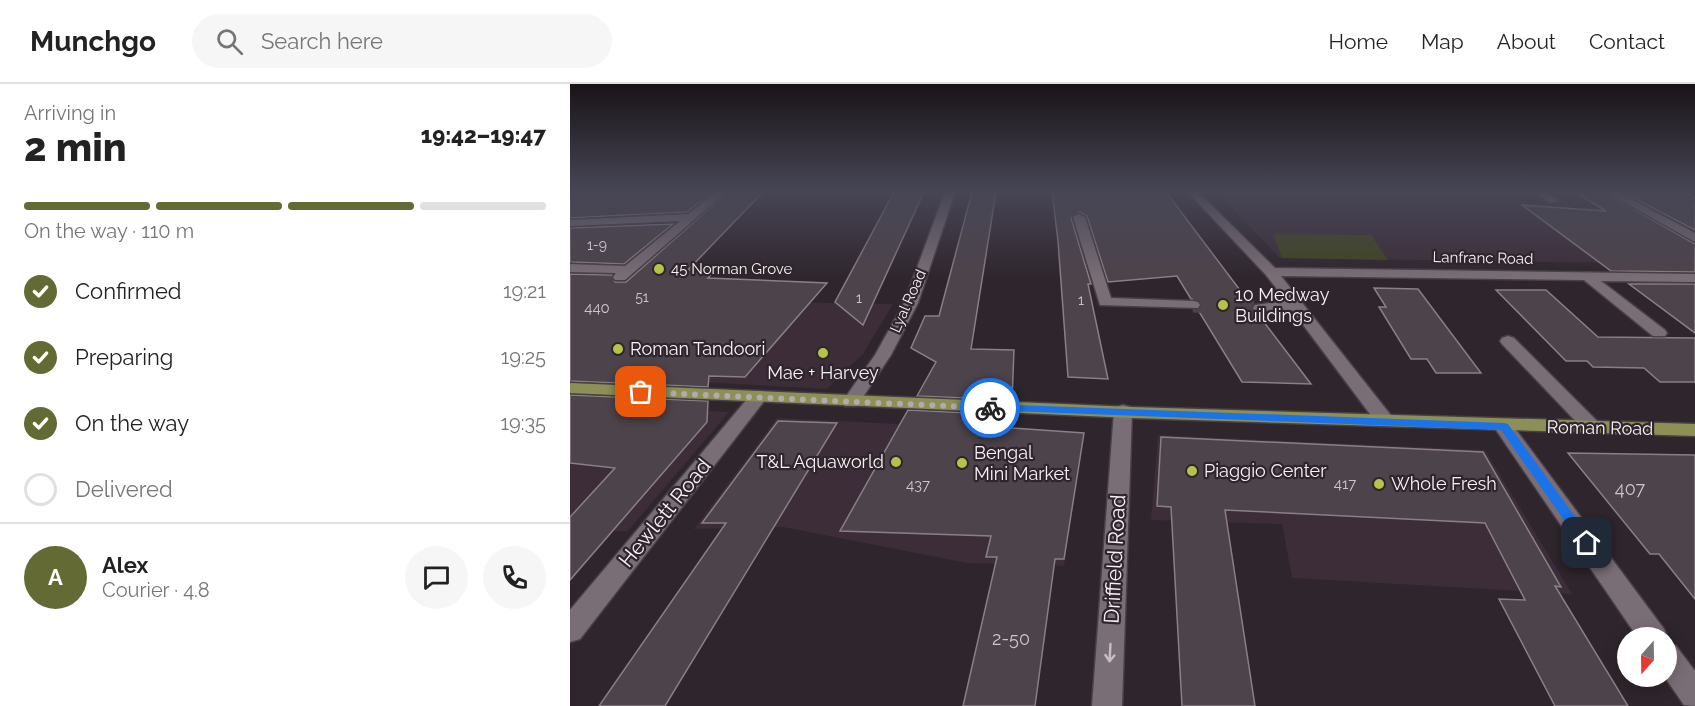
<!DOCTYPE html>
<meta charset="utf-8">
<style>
body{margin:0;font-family:Raleway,sans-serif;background:#f6f6f6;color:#222;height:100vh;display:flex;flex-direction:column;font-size:22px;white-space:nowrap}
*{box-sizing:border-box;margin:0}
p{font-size:20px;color:#767676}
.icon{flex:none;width:33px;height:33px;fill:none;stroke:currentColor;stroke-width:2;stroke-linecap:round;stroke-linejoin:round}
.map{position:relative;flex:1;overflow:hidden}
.drawer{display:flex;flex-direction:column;background:#fff;width:570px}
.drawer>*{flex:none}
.needle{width:39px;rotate:200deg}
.buttons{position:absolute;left:1047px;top:543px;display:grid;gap:12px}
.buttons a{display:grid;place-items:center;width:60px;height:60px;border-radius:50%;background:#fff;box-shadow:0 3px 15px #0003;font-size:30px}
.pin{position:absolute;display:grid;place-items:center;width:51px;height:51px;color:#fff;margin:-26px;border-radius:12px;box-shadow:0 3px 9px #0006}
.courier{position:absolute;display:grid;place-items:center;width:60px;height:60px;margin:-30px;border:4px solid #1a73e8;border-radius:50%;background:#fff;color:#222;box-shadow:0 2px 8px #0007}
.head em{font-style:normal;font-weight:800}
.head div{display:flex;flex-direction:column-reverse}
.head{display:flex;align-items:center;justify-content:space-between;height:102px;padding:0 24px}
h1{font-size:39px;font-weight:800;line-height:45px}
.bar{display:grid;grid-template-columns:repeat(4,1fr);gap:9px 6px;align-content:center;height:72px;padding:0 24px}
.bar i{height:8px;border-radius:4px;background:#e0e0e0}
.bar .selected{background:#646a34}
.bar p{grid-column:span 4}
.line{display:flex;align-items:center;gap:15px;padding:0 24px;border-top:2px solid #e0e0e0}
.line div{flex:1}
.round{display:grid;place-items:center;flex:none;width:63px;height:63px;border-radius:32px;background:#f6f6f6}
ol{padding:0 24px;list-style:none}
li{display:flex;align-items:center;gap:18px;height:66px}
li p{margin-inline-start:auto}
li .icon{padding:6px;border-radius:50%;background:#646a34;color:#fff;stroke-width:4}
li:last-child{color:#767676}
li i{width:33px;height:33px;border:3px solid #e0e0e0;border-radius:50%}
header{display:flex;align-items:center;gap:36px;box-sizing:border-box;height:84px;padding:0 30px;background:#fff;border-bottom:2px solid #e0e0e0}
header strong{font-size:28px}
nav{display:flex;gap:33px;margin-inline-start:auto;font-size:21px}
.search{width:420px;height:54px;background:#f6f6f6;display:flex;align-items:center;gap:15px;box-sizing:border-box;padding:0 21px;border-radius:33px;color:#767676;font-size:22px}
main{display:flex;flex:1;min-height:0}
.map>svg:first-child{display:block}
</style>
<header>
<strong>Munchgo</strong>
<div class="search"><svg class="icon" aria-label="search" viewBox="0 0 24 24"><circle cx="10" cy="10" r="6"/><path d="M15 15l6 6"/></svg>Search here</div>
<nav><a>Home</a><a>Map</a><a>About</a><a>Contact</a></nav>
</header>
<main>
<section class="drawer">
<div class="head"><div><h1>2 min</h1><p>Arriving in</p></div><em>19:42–19:47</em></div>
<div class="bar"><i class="selected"></i><i class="selected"></i><i class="selected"></i><i></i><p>On the way · 110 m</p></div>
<ol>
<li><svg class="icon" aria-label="check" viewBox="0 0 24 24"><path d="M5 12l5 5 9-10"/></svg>Confirmed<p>19:21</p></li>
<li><svg class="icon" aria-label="check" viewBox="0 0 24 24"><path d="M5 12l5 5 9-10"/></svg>Preparing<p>19:25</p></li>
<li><svg class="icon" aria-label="check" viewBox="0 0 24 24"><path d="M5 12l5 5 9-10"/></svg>On the way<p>19:35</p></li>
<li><i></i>Delivered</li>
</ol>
<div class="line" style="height:108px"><b class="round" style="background:#646a34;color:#fff">A</b><div><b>Alex</b><p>Courier · 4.8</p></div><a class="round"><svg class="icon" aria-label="chat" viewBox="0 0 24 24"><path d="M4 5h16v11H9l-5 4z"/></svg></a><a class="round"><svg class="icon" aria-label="phone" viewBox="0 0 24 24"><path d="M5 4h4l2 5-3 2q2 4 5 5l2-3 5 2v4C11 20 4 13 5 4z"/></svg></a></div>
</section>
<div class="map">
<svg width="1125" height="622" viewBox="0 0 1125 622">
<rect width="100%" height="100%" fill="#2f252c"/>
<!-- built -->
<path fill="#3c2d38" d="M646,108H983L987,110L1026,111L1125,180L710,174Z
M140,194L210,197L196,218L323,220L293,270L257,305L0,291V205L118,210Z
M0,321L159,328L58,447H0Z
M207,334L513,349L494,482L397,479L213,443L124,445Z
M588,351L915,366L1002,510L722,494L712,440L581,436Z"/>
<!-- green -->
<path fill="#40451e" d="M703,150L801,151L818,176L712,174Z"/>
<!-- building -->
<path fill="#4d434a" stroke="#8b7f87" stroke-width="1.5" d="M0,108H142L117,128L0,134Z
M158,108H193L118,186L146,185L138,194L257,199L175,293L139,292L138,303L0,297V190L42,191L45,198H56Z
M324,108H354L293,241L265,218Z
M402,108H426L401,265L444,266L442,316L347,312L366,278L341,264L355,232H369Z
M482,108H596L682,222L683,228L687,229L741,300L672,298L628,226L632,220L628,216L621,215L607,192L538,198L517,132L510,128L501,134L521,200H518L538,295L498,293L488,157Z
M1005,108H1034L1125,160V188L1041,187L952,121L1036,127Z
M1052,108H1111L1125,113V146Z
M103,140L54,180L0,178V144Z
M1059,200H1125V249Z
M804,204L848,205L911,289H866L857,275H841L809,223H816Z
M926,206H976L1028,253L1125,254V298H1090L1074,284L1023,283L1017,277H996Z
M0,311L138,317L137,338L0,496V433L45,384L0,379Z
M338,326L442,331L441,344L514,349L494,475H485L465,622H393L427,473H416L421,452L270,447Z
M208,337L267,339L95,622H29L156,439H132Z
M591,353L913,368L991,503L985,502L1058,622H985L929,515L955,516L915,439L655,426L685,622H612L601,423L587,422Z
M998,369L1125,371V515L1089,470H1080Z"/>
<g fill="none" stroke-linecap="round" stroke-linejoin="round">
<!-- minor-tunnel -->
<path stroke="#4d444a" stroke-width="15" stroke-dasharray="15 8" stroke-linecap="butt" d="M623,221L690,224"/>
<!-- minor casing -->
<g stroke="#484046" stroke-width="3">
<path id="minor" d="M145,108H156L55,196H45L43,193L46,189L0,188V180L55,182L110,137L0,142V136L118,130Z
M375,108H385L348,219L321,271L287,322H275L272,318L305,271L334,219Z
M618,108H628L705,184L1125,190V198L1031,197L1095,246L1097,249L1095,252H1083L1014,196L711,192L823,334L826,338L823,342H809L722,226L685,227L683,224L685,221L716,217L696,191Z
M965,108H976L989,117L980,119Z
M1036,108H1048L1125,149V158Z
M509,130L515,133L541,214L623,217L628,218L630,221L628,224L530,221L503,133Z
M938,252L944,254L1030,340L1033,344L1030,348L1023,350L1016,348L932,260L930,257L932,254Z
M189,307L195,308L198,312L195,316L10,555L0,558V526L183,308Z
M553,321L560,323L562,327L552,622H522L544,327L546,323Z
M934,337L941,339L1094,545L1098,554L1096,557V554H1068L924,343L927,339Z
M1096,558L1106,562L1125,587V622L1114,621L1094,592H1096Z"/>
</g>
<!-- major casing -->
<g stroke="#484046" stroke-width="3">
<path id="major" d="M0,299L562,323L1125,340V352L562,334L0,309Z"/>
</g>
<!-- minor -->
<use href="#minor" fill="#7a6e76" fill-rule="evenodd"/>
<!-- major -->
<use href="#major" fill="#8d9054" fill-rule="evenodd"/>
</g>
<!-- one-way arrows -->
<defs><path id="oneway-shaft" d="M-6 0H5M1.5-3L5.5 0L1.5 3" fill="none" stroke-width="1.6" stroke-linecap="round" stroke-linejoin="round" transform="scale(1.5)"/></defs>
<use stroke="#c5bdc2" href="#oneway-shaft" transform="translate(540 569) rotate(93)"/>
<!-- sky -->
<linearGradient id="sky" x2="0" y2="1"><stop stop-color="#1a1418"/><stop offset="0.55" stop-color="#474656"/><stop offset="1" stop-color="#474656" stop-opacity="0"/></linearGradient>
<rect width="1125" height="195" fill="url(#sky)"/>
<!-- route -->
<path fill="#1a73e8" d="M420,320L934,339L938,340L1024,459L1017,464L1013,463L931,346L417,326V321Z"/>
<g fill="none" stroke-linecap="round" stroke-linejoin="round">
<!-- done -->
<path stroke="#b1aaaf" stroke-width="6" stroke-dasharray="0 10.8" d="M71,308L420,324"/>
</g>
<!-- markers -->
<g fill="#b4c24a" stroke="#2f252c" stroke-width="2">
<circle cx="89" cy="185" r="6"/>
<circle cx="653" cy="221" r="6"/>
<circle cx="48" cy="265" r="6"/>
<circle cx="253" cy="269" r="6"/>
<circle cx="326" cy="378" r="6"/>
<circle cx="392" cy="379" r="6"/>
<circle cx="622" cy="387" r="6"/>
<circle cx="809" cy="400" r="6"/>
</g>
<g text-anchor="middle" stroke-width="4.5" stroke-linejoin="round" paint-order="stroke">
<!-- far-number labels -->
<g font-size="14" fill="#ccc6ca">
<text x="27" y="166">1-9</text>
<text x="72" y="218">51</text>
<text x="289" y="219">1</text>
<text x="511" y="221">1</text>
</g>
<!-- far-street labels -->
<g font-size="15" fill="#f7f1f5" stroke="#2f252c">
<text transform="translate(913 174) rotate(1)" y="5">Lanfranc Road</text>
<text transform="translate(338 217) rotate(-66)" y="5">Lyal Road</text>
</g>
<!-- far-poi labels -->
<g font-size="15" fill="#f7f1f5" stroke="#2f252c" text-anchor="start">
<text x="101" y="190">45 Norman Grove</text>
</g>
<!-- number labels -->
<g font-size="15" fill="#ccc6ca">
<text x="27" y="229">440</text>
<text x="775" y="405">417</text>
<text x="348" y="406">437</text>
</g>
<!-- poi labels -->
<g font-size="18" fill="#f7f1f5" stroke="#2f252c" text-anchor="start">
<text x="665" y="217">10 Medway<tspan x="665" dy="21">Buildings</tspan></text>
<text x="60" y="271">Roman Tandoori</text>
<text x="253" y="295" text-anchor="middle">Mae + Harvey</text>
<text x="404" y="375">Bengal<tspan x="404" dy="21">Mini Market</tspan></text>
<text x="314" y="384" text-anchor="end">T&amp;L Aquaworld</text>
<text x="634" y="393">Piaggio Center</text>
<text x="821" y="406">Whole Fresh</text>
</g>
<!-- street labels -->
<g font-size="18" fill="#f7f1f5" stroke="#2f252c">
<text transform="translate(1030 344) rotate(1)" y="6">Roman Road</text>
</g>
<!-- near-number labels -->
<g font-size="18" fill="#ccc6ca">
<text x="1060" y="411">407</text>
<text x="441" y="561">2-50</text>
</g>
<!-- near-street labels -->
<g font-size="21" fill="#f7f1f5" stroke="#2f252c">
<text transform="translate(95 429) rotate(-51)" y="7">Hewlett Road</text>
<text transform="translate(545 475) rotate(-87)" y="7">Driffield Road</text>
</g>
</g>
</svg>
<div class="buttons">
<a><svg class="needle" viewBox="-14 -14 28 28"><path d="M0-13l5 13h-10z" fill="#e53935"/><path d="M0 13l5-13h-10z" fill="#767676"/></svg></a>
</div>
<div class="pin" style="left:71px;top:308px;background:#ea580c"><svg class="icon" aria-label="bag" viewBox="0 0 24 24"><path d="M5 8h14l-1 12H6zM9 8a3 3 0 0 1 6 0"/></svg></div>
<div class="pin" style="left:1017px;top:459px;background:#1f2937"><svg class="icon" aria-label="home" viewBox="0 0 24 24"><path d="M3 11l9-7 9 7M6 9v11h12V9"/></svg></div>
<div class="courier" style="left:420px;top:324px"><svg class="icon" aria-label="bike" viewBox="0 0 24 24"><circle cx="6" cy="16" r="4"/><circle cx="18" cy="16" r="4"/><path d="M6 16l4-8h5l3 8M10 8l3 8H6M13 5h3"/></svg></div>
</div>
</main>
